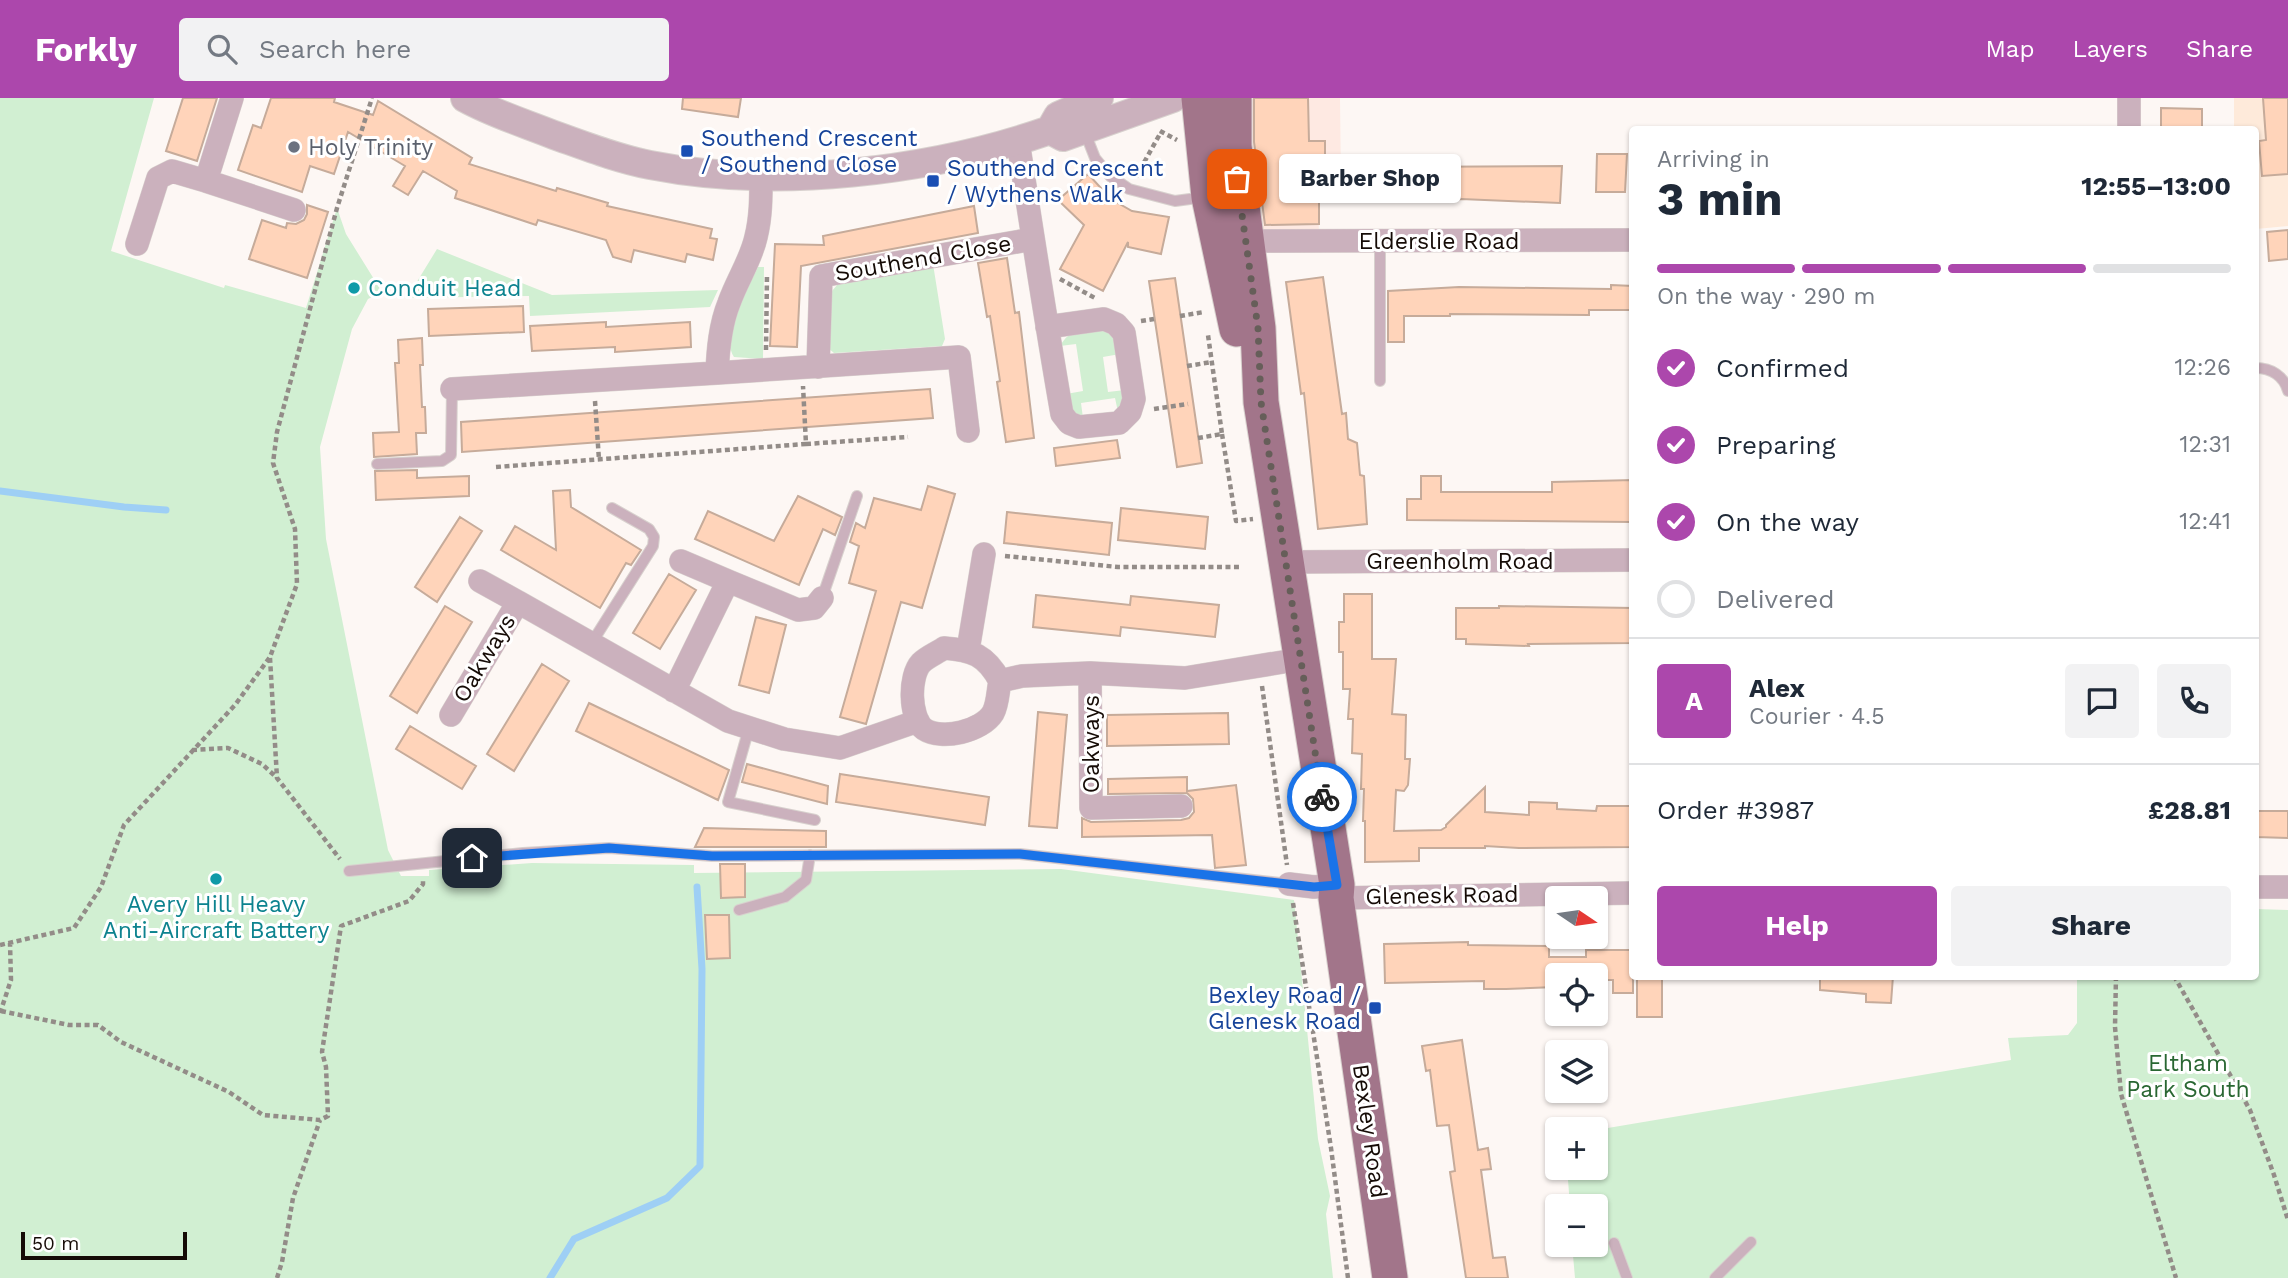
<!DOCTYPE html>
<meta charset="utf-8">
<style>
body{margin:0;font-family:"Work Sans",sans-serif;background:#f2f2f3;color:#1f2937;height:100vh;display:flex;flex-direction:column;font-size:26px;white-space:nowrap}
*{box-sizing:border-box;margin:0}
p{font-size:23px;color:#747a83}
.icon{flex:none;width:38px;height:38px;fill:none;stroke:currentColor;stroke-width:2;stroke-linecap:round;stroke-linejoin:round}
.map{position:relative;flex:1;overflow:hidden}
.side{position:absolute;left:1629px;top:28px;width:630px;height:854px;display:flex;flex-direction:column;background:#fff;border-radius:7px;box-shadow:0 2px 5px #0004}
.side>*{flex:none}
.needle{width:46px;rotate:103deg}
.tools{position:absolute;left:1545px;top:788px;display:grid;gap:14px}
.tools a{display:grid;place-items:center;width:63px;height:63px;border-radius:7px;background:#fff;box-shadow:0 2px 5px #0004;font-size:35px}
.scale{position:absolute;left:21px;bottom:18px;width:166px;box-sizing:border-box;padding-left:7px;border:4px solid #150b06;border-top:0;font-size:19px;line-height:24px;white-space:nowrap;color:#150b06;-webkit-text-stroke:5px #fff;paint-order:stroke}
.pin{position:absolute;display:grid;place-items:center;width:60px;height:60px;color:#fff;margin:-30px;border-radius:14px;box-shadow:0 4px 10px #0006}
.courier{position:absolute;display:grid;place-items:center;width:70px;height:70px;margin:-35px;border:5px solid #1a73e8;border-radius:50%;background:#fff;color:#222;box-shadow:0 2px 9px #0007}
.bubble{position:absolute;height:49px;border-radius:7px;background:#fff;box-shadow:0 2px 5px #0004;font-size:23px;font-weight:700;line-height:49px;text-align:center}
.headline em{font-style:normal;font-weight:700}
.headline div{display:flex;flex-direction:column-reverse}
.headline{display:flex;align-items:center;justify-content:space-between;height:119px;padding:0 28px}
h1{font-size:46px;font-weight:700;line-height:52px}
.bar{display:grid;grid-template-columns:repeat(4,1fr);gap:10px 7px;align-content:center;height:84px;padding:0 28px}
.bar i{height:9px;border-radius:5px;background:#e0e1e3}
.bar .on{background:#ac47ac}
.bar p{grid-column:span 4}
.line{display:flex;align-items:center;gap:18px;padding:0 28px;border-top:2px solid #e0e1e3}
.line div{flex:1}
.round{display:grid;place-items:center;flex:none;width:74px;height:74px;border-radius:7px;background:#f2f2f3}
ol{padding:0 28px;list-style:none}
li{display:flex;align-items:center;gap:21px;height:77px}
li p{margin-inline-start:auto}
li .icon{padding:7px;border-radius:50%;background:#ac47ac;color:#fff;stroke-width:4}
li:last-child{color:#747a83}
li i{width:38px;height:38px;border:4px solid #e0e1e3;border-radius:50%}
.button{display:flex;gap:14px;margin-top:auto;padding:14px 28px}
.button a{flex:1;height:80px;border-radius:7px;background:#ac47ac;color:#fff;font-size:28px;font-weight:700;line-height:80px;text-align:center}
.button a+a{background:#f2f2f3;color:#1f2937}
header{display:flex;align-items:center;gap:42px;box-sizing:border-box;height:98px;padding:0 35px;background:#ac47ac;color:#fff}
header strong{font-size:33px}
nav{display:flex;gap:38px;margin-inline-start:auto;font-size:24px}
.search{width:490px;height:63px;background:#f2f2f3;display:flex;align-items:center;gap:18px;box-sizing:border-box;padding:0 24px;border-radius:7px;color:#747a83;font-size:26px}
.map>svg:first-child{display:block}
</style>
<header>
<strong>Forkly</strong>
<div class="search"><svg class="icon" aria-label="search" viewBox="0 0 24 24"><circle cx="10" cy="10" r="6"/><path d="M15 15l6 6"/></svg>Search here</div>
<nav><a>Map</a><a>Layers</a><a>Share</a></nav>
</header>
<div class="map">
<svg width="2288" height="1180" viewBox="0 0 2288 1180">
<rect width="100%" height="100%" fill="#fdf7f4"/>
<!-- commercial -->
<path fill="#fee9e2" d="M1244,0H1340L1341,85L1318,104L1319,137H1255Z"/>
<!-- education -->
<path fill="#feeada" d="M2234,0H2288V128L2256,131V32L2234,31Z"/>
<!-- green -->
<path fill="#d1efd2" d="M0,0H154L111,153L224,190L225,187L306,210L337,110L346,136L382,194L368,201L352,231L320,349L326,441L388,752L401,778H429V772L532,765L694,767V775L1061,771L1294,802L1318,1041L1330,1098L1326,1116L1333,1180H0Z
M437,151L552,197L718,192L710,209L530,218L529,198L407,200Z
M933,166L945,241L942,248L834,255L828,250L832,193L843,180Z
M758,169H764L763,261L734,259C720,239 748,189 758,169Z
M1100,229L1117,238L1120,256L1103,259L1108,294L1125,292L1126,301L1118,314L1115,300L1081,305L1083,320L1074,317L1066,296L1083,293L1076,246L1060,248C1070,231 1082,231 1100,229Z
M2256,811L2288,812V1180H1575L1572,1146H1596V1108H1570L1567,1069H1596V1032L2011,962L2008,940L2068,937L2077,925V879L2256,878Z"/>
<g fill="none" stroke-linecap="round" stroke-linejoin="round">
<!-- stream -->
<path stroke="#9ecff5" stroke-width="7" d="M0,393L124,409L166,412
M550,1180L574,1141L667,1100L700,1068L702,871L697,789"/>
</g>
<!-- building -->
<path fill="#ffd4ba" stroke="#c6ab9a" stroke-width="2" d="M183,0H217L197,63L166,53Z
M271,0H335L334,4L373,17L378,3L472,60L469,66L556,93L557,90L608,105L607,108L712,131L710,140L717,141L713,162L687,156L685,164L634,152L631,164L613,159L606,142L538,122L536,127L455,100L457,93L423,73L408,97L393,88L405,68L348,34L334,76L310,68L302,94L238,72L253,27L261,30Z
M683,0H741L738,19L682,11Z
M1254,0H1308L1309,43H1325V71H1335V85H1376L1377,75H1390V69L1562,68L1560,105L1461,101L1319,104V126L1265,127L1254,44Z
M2263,0H2288V76L2262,78L2259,43L2266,42Z
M2161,10L2202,11V32H2161Z
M1597,56H1627L1625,94H1596Z
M1088,76L1111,101L1132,113L1169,119L1161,156L1128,149V144L1103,193L1060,171L1084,127L1058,102Z
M307,107L328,114L307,180L249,161L262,122L286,130L287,125L296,126L304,122L307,116Z
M974,108L978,135L801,168L797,249L770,248L775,146L824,147L823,138Z
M2288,132V161L2269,163L2267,134Z
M1007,160L1015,215L1019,214L1034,340L1006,344L997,284L1000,283L990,218L987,219L978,165Z
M1323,179L1342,316L1346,315L1348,341L1357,345L1360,377L1364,378L1367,426L1318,431L1304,295L1301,296L1286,184Z
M1175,180L1202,365L1177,369L1149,183Z
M1611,187L1633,188V212H1589V217L1450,216V218H1404V244H1388V193L1459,189L1611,191Z
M523,208L524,234L429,238L428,211Z
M606,224V229L690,224L691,249L615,254V249L532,253L530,228Z
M422,240L423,267H420L422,309H425L426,335H416L417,356L374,359L373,335L399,334L395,265H399L398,242Z
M930,291L933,320L462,354L461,324Z
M1117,342L1120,360L1056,368L1054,350Z
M417,372V380L469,378V398L376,402L375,373Z
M1421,378H1441V394H1552V384L1633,382V424L1407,422V401H1421Z
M928,388L955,396L922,510L901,504L866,626L840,619L876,493L849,485L859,448L850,444L856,425L865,430L874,400L921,412Z
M570,392L571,409L641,452L631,467L626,465L600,510L501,452L515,428L556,452L553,393Z
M798,398L842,419L835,437L823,431L799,487L695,441L708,413L774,443Z
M1121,410L1208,419L1205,451L1118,442Z
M1007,414L1112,425L1109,457L1004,445Z
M460,419L482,433L437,504L415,489Z
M669,476L696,492L660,551L633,535Z
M1344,496H1372V561H1396L1392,616L1406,617L1405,661H1410L1408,687L1404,693L1396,692L1394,733L1441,732L1446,729V727L1485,689V714L1529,717V704L1557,705V711L1596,713L1597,708H1633L1632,749L1519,750L1485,748V750H1419V763L1365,764V723H1363L1364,691H1361L1362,656L1352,655L1353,621H1348L1350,591H1343V554H1339V524H1344Z
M1036,497L1130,507L1131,498L1219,507L1215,539L1121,529L1120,538L1033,529Z
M445,508L472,524L417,615L390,598Z
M1499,508L1633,510V545L1528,546L1529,548L1466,546V541H1456V510H1499Z
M756,519L786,527L769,595L739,587Z
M542,566L569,583L514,673L487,656Z
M589,605L729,672L718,702L576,633Z
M1038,614L1067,617L1057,730L1029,728Z
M1228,615L1229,646L1107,648V617Z
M410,628L476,668L462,691L396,651Z
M747,666L828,688L827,706L742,684Z
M840,676L989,699L985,727L836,704Z
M1187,679V693L1236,687L1246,767L1215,770L1212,737L1082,739V720L1091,724L1181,722L1189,720L1194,714L1193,701L1187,695L1108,696V681Z
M2256,713H2288V740L2256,739Z
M704,730L826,733V749H695Z
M720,766H745V799L721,800Z
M705,817H729L730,860L707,861Z
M1468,844V847L1549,848V859H1586V852H1633V895H1613V882H1596V877H1555V889L1506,891H1484V883L1385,885L1384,846Z
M1637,878H1662V919H1637Z
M1820,878H1893L1891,905L1866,904V896L1820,892Z
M1462,942L1478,1052L1488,1050L1491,1071L1481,1072L1493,1160L1505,1159L1508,1180H1466L1450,1074L1455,1073L1449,1027L1437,1028L1430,972L1426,973L1422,948Z"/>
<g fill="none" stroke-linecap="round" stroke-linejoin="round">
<!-- service casing -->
<g stroke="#d8d1ce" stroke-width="12">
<path id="service" d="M1084,32L1095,60L1110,78L1129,91L1175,103L1205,99
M2256,270C2271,270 2284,278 2288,293
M1380,283V144
M377,366L442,363L451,357L452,291
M822,500L857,398
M591,546L653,448L654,439L649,431L612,410
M749,630L728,704L815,722
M349,773L523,755L609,750L712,758L1020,756L1289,786
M739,812L785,799L806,782L810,757
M1614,1145L1627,1180
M1715,1180L1751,1144"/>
</g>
<!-- minor casing -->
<g stroke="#d8d1ce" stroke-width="24">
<path id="minor" d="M232,0L206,83L294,112
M2129,32V0
M1018,43C1032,134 1046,225 1062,316L1069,325L1079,329L1119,325L1130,314L1134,301L1124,235L1116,226L1104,221L1047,229
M761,78C761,99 761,119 756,139C751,162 737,182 729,205C720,227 718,252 717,275L959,259L968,333
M1245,143L1633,142
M137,146L158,80L172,73L206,83
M818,269L821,178L1033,141
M452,291L717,275
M681,463L728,483
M1287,464L1633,462
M480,483L518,504
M944,550C972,552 986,557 1000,583C998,592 998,606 993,615C982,633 942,643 924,631C909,619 909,578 921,565C927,559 937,555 944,550Z
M968,552L984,456
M1090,575L1091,710L1181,708
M1000,583L1022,578L1090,575L1185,580L1301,561
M674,593L728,483L798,512L814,510L822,500
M451,617L518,504L728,623L784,641L840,650L918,623
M1289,786L1314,789L1337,787
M2256,789H2288
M1336,800L1633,795"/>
</g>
<!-- tertiary casing -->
<g stroke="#d8d1ce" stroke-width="30">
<path id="tertiary" d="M465,0C494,16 524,25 554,37C585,48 618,61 650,67C777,92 929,74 1050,32L1058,18L1099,0
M1050,32L1063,39L1173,0"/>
</g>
<!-- primary casing -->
<g stroke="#d8d1ce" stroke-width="37">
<path id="primary" d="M1199,0L1209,99L1237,231
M1234,0V48L1258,230L1261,304L1337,787L1336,800L1390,1180"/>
</g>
<!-- path -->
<path stroke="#938c88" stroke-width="4.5" stroke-dasharray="5 3.5" stroke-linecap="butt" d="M1160,33L1177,42
M1136,79L1161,34
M1060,181L1095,200
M1180,218L1204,214
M1141,223L1154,221
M766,252L767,177
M1187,268L1212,264
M595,303L599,362
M1154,311L1188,306
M1222,336L1236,423L1253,421
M1198,340L1222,336L1208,237
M806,346L908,339
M496,369L806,346L803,288
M1005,458L1118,469H1241
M270,560L277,680L340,761
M1262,588L1287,767
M192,652L228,650L262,666L276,679
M1293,805L1331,1050L1348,1180
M0,847L74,830L101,789L124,727L235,607L270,559L297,486L295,431L273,365L277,334L337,110L372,0
M2116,878L2115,929L2121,996L2176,1180
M2174,878L2250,1012L2274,1077L2288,1122
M1,913L69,927H98L121,944L229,994L263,1017L320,1022L328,1018L326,969L322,954L341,828L409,803L423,786V780
M0,915L11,882L10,845
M277,1180L282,1164L293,1100L320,1022"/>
<!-- service -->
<use href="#service" stroke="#cbb1bd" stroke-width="10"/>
<!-- minor -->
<use href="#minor" stroke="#cbb1bd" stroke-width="23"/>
<!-- tertiary -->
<use href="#tertiary" stroke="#cbb1bd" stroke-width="28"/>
<!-- primary -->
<use href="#primary" stroke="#a2758a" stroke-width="35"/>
</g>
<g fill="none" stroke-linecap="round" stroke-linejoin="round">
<!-- done -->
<path stroke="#665e59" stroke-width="7" stroke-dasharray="0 12.6" d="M1237,81L1258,230L1261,304L1322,699"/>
<!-- route -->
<path stroke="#1a73e8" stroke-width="9" d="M472,760L609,750L712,758L1020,756L1314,789L1337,787L1322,699"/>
</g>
<!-- markers -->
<circle fill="#6b7280" stroke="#fff" stroke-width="2.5" cx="294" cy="49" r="7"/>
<g fill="#1a4fb4" stroke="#fff" stroke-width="2.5">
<rect x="680" y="46" width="14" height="14" rx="3.5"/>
<rect x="926" y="76" width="14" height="14" rx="3.5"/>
<rect x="1368" y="903" width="14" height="14" rx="3.5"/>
</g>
<g fill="#0f9aa8" stroke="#fff" stroke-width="2.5">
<circle cx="354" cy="190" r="7"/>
<circle cx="216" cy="781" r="7"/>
</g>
<g text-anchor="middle" stroke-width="6" stroke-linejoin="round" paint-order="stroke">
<!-- transit labels -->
<g font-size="23" fill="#164399" stroke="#fff" text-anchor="start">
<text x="701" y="48">Southend Crescent<tspan x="701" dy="26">/ Southend Close</tspan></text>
<text x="947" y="78">Southend Crescent<tspan x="947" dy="26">/ Wythens Walk</tspan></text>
<text x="1361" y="905" text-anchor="end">Bexley Road /<tspan x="1361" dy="26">Glenesk Road</tspan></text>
</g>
<!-- worship labels -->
<g font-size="23" fill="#5b616d" stroke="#fff" text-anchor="start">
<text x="308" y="57">Holy Trinity</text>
</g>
<!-- street labels -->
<g font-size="23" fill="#150b06" stroke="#fff">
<text x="1439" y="151">Elderslie Road</text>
<text transform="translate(923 160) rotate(-10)" y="8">Southend Close</text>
<text x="1460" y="471">Greenholm Road</text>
<text transform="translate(484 560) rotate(-59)" y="8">Oakways</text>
<text transform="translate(1091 646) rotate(-90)" y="8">Oakways</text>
<text transform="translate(1442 797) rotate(-1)" y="8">Glenesk Road</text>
<text transform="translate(1370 1033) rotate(82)" y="8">Bexley Road</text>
</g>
<!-- culture labels -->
<g font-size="23" fill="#0d838f" stroke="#fff" text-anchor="start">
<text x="368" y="198">Conduit Head</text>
<text x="216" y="814" text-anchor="middle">Avery Hill Heavy<tspan x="216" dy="26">Anti-Aircraft Battery</tspan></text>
</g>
<!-- park labels -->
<g font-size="23" fill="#296732" stroke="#fff">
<text x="2188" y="973">Eltham<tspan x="2188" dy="26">Park South</tspan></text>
</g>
</g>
</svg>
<div class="tools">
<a><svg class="needle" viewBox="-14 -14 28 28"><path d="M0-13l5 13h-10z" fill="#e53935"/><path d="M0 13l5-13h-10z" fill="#747a83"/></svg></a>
<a><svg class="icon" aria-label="locate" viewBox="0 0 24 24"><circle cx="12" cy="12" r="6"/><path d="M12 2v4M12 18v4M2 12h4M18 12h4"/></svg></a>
<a><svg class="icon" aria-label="layers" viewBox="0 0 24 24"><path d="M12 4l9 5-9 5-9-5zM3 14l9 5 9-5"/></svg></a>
<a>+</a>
<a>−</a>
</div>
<div class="scale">50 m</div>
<div class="pin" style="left:1237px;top:81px;background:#ea580c"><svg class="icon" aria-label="bag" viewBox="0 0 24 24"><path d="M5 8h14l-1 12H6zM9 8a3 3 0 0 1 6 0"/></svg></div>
<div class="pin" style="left:472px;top:760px;background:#1f2937"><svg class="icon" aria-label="home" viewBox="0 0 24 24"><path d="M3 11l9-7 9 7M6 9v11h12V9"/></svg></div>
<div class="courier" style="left:1322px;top:699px"><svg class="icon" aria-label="bike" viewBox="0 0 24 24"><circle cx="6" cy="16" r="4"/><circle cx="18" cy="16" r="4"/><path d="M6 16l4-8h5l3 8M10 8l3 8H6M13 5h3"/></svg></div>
<div class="bubble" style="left:1279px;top:56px;width:182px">Barber Shop</div>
<section class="side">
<div class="headline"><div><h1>3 min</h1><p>Arriving in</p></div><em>12:55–13:00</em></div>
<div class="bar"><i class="on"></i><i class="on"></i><i class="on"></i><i></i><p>On the way · 290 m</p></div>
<ol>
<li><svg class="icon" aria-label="check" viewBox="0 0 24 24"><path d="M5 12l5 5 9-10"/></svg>Confirmed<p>12:26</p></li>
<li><svg class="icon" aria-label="check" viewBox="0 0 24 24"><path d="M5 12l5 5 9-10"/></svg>Preparing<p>12:31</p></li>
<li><svg class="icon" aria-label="check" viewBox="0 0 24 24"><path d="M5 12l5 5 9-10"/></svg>On the way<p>12:41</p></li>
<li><i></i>Delivered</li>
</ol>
<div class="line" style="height:126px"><b class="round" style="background:#ac47ac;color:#fff">A</b><div><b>Alex</b><p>Courier · 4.5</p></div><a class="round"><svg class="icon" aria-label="chat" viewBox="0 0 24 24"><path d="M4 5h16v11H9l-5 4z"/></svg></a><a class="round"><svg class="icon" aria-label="phone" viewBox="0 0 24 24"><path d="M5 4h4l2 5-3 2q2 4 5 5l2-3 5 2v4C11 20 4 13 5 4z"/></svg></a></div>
<div class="line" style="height:91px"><div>Order #3987</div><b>£28.81</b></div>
<div class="button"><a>Help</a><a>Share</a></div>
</section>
</div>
